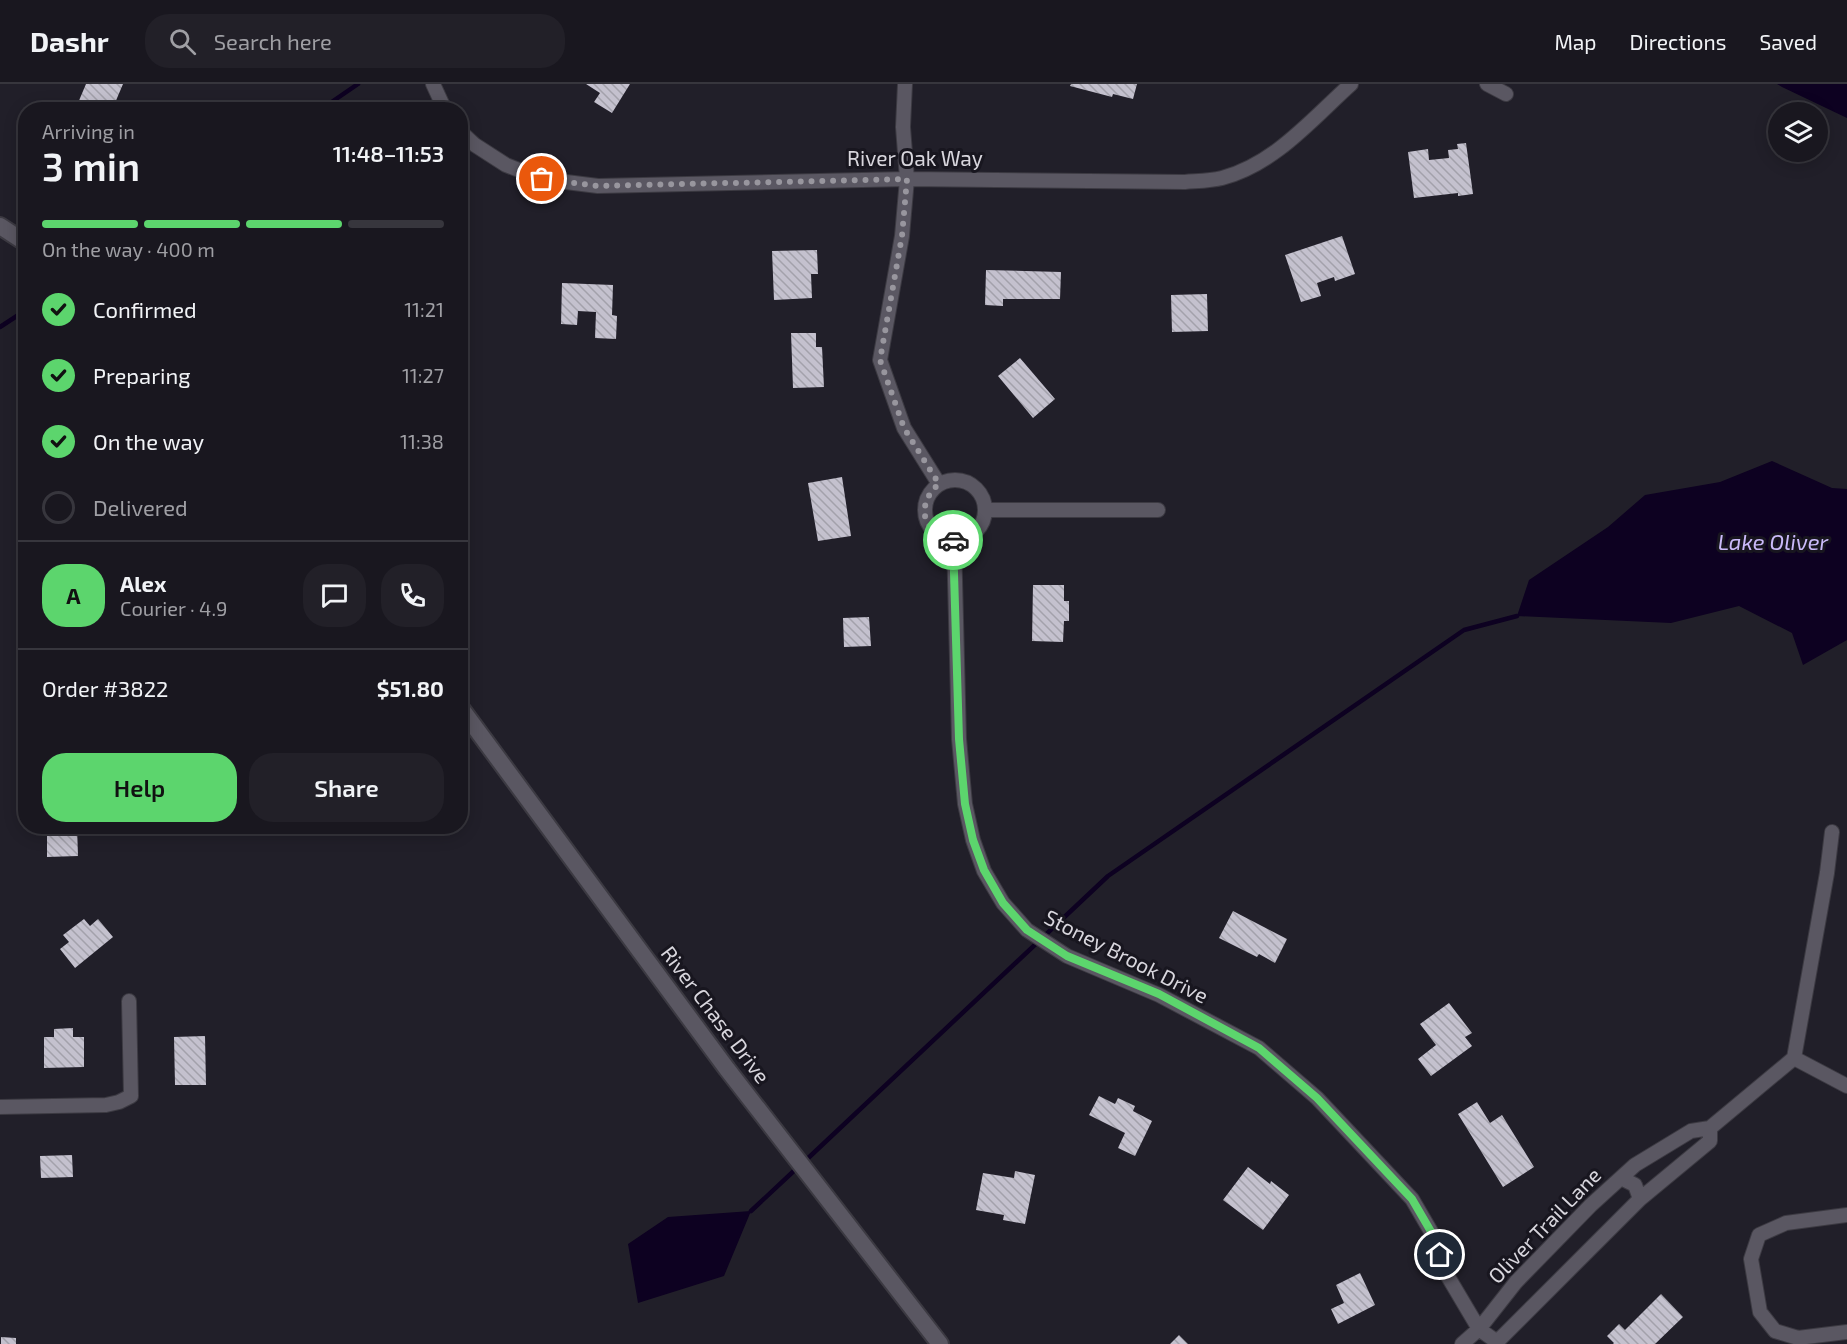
<!DOCTYPE html>
<meta charset="utf-8">
<style>
body{margin:0;font-family:"Exo 2",sans-serif;background:#222028;color:#f1f3f6;height:100vh;display:flex;flex-direction:column;font-size:22px;white-space:nowrap}
*{box-sizing:border-box;margin:0}
p{font-size:20px;color:#9f9fa4}
.icon{flex:none;width:33px;height:33px;fill:none;stroke:currentColor;stroke-width:2;stroke-linecap:round;stroke-linejoin:round}
.map{position:relative;flex:1;overflow:hidden}
.side{position:absolute;left:18px;top:18px;width:450px;height:732px;display:flex;flex-direction:column;background:#19171f;border-radius:24px;box-shadow:0 3px 15px #0003,0 0 0 2px #37363d}
.side>*{flex:none}
.buttons{position:absolute;left:1768px;top:18px;display:grid;gap:12px}
.buttons a{display:grid;place-items:center;width:60px;height:60px;border-radius:50%;background:#19171f;box-shadow:0 3px 15px #0003,0 0 0 2px #37363d;font-size:30px}
.pin{position:absolute;display:grid;place-items:center;width:51px;height:51px;color:#fff;margin:-26px;border:3px solid #fff;border-radius:50%;box-shadow:0 2px 6px #0007}
.courier{position:absolute;display:grid;place-items:center;width:60px;height:60px;margin:-30px;border:4px solid #5cd56d;border-radius:50%;background:#fff;color:#222;box-shadow:0 2px 8px #0007}
.overview em{font-style:normal;font-weight:600}
.overview div{display:flex;flex-direction:column-reverse}
.overview{display:flex;align-items:center;justify-content:space-between;height:102px;padding:0 24px}
h1{font-size:39px;font-weight:600;line-height:45px}
.bar{display:grid;grid-template-columns:repeat(4,1fr);gap:9px 6px;align-content:center;height:72px;padding:0 24px}
.bar i{height:8px;border-radius:4px;background:#37363d}
.bar .current{background:#5cd56d}
.bar p{grid-column:span 4}
.line{display:flex;align-items:center;gap:15px;padding:0 24px;border-top:2px solid #37363d}
.line div{flex:1}
.round{display:grid;place-items:center;flex:none;width:63px;height:63px;border-radius:24px;background:#222028}
ol{padding:0 24px;list-style:none}
li{display:flex;align-items:center;gap:18px;height:66px}
li p{margin-inline-start:auto}
li .icon{padding:6px;border-radius:50%;background:#5cd56d;color:#111;stroke-width:4}
li:last-child{color:#9f9fa4}
li i{width:33px;height:33px;border:3px solid #37363d;border-radius:50%}
.button{display:flex;gap:12px;margin-top:auto;padding:12px 24px}
.button a{flex:1;height:69px;border-radius:24px;background:#5cd56d;color:#111;font-size:24px;font-weight:600;line-height:69px;text-align:center}
.button a+a{background:#222028;color:#f1f3f6}
header{display:flex;align-items:center;gap:36px;box-sizing:border-box;height:84px;padding:0 30px;background:#19171f;border-bottom:2px solid #37363d}
header strong{font-size:28px}
nav{display:flex;gap:33px;margin-inline-start:auto;font-size:21px}
.search{width:420px;height:54px;background:#222028;display:flex;align-items:center;gap:15px;box-sizing:border-box;padding:0 21px;border-radius:24px;color:#9f9fa4;font-size:22px}
.map>svg:first-child{display:block}
</style>
<header>
<strong>Dashr</strong>
<div class="search"><svg class="icon" aria-label="search" viewBox="0 0 24 24"><circle cx="10" cy="10" r="6"/><path d="M15 15l6 6"/></svg>Search here</div>
<nav><a>Map</a><a>Directions</a><a>Saved</a></nav>
</header>
<div class="map">
<svg width="1847" height="1260" viewBox="0 0 1847 1260">
<defs>
<pattern id="building-back-hatch" width="6" height="6" patternUnits="userSpaceOnUse" patternTransform="scale(1.5)"><rect width="6" height="6" fill="#c4c1ce"/><path d="M-1 5l2 2M0 0l6 6M5-1l2 2" fill="none" stroke="#a3a1ab"/></pattern>
</defs>
<rect width="100%" height="100%" fill="#211f29"/>
<!-- water -->
<path fill="#0d0121" d="M1777,0H1847V34L1782,3Z
M1772,377L1832,404L1847,405V556L1803,581L1792,549L1739,522L1671,539L1517,532L1529,496L1608,443L1645,411L1720,398Z
M751,1127L724,1192L638,1219L628,1160L668,1133Z"/>
<g fill="none" stroke-linecap="round" stroke-linejoin="round">
<!-- stream -->
<path stroke="#0d0121" stroke-width="4.5" d="M320,26L358,0
M0,243L26,226
M804,1078L1108,792L1464,546L1517,532
M751,1127L797,1084"/>
</g>
<!-- building -->
<path fill="url(#building-back-hatch)" d="M86,0H123L112,26H75Z
M586,0H630L612,29L594,18L600,9Z
M1071,0H1137L1133,15L1113,10L1112,13L1070,2Z
M1466,59L1473,110L1458,112V109L1414,114L1408,68L1428,65L1429,76L1449,74L1448,66L1458,65L1457,60Z
M1342,152L1355,190L1335,197L1334,193L1317,199L1321,212L1301,218L1285,171Z
M817,166L818,190H811L812,214L774,216L772,167Z
M986,186L1061,188L1060,215H1003V222L985,221Z
M562,199L613,201L612,231L617,232L616,255L595,254L596,228L578,227L577,241L561,240Z
M1207,210L1208,247L1172,248L1171,211Z
M791,249H816V263H822L824,303L793,304Z
M1020,274L1055,315L1033,334L998,292Z
M842,393L851,452L818,457L808,399Z
M1033,501H1064V517H1069V537H1064L1063,558L1032,557Z
M869,533L871,562L844,563L843,534Z
M47,742H77L78,772L47,773Z
M1233,827L1287,855L1275,879L1259,870L1257,873L1219,854Z
M84,835L90,842L98,835L113,853L75,884L60,865L69,858L63,851Z
M1449,919L1472,949L1465,953L1472,962L1431,992L1418,975L1436,961L1420,940Z
M73,944V953H84V983L44,984V953H54V945Z
M205,952L206,1001H175L174,953Z
M1099,1012L1115,1020L1118,1014L1135,1022L1133,1027L1152,1037L1135,1072L1118,1064L1125,1049L1089,1031Z
M1477,1018L1490,1039L1502,1031L1534,1083L1503,1103L1458,1030Z
M72,1071L73,1093L41,1094L40,1072Z
M1248,1083L1270,1100L1271,1097L1289,1111L1263,1146L1223,1116Z
M1015,1087L1035,1091L1025,1140L1003,1136L1004,1131L976,1126L983,1089L1014,1094Z
M1360,1189L1375,1221L1338,1240L1331,1225L1344,1219L1336,1201Z
M1661,1210L1683,1233L1655,1260H1613L1614,1259L1607,1252L1619,1240L1625,1246Z
M1179,1251L1188,1260H1170Z
M1,1253L16,1254V1260H1Z"/>
<g fill="none" stroke-linecap="round" stroke-linejoin="round">
<!-- minor casing -->
<g stroke="#3c3a42" stroke-width="16">
<path id="minor" d="M433,0L445,26
M905,0L903,43L907,95L902,152L880,276L904,344L939,400
M1487,0L1506,10
M460,47L475,61L506,81L542,95L598,102L907,95L1185,98C1197,97 1210,97 1222,94C1275,80 1312,35 1351,0
M925 426a30 30 0 1 1 60 0a30 30 0 1 1-60 0Z
M985,426H1158
M954,456L959,655L965,720L973,756L984,787L1003,819L1027,846L1067,872L1159,911L1259,964L1317,1014L1412,1115L1433,1151L1447,1191L1479,1245L1497,1258
M1794,974L1847,1002
M0,1023L106,1021L119,1018L131,1012L129,917
M1710,1044L1794,974L1827,789L1832,748
M1621,1094L1635,1101L1640,1115
M1847,1131L1786,1139L1759,1151L1751,1175L1760,1228L1775,1247L1798,1254L1847,1248
M1462,1260L1479,1245L1516,1198L1591,1121L1635,1081L1691,1047L1710,1044V1057L1640,1115L1495,1260"/>
</g>
<!-- tertiary casing -->
<g stroke="#3c3a42" stroke-width="20">
<path id="tertiary" d="M0,142L26,159
M460,623L727,985L940,1260"/>
</g>
<!-- minor -->
<use href="#minor" stroke="#5a5762" stroke-width="14"/>
<!-- tertiary -->
<use href="#tertiary" stroke="#5a5762" stroke-width="16"/>
</g>
<g fill="none" stroke-linecap="round" stroke-linejoin="round">
<!-- done -->
<path stroke="#98969e" stroke-width="6" stroke-dasharray="0 10.8" d="M542,95L598,102L907,95L902,152L880,276L904,344L939,400C915,420 922,451 953,456"/>
<!-- route -->
<path stroke="#5cd56d" stroke-width="8" d="M953,456L959,655L965,720L973,756L984,786L1003,819L1027,846L1067,872L1159,910L1259,964L1317,1014L1412,1115L1433,1151L1440,1171"/>
</g>
<g text-anchor="middle" stroke-width="6" stroke-linejoin="round" paint-order="stroke">
<!-- street labels -->
<g font-size="21" fill="#d8d6dd" stroke="#18161f">
<text x="915" y="82">River Oak Way</text>
<text transform="translate(1126 873) rotate(27)" y="7">Stoney Brook Drive</text>
<text transform="translate(715 931) rotate(53)" y="7">River Chase Drive</text>
<text transform="translate(1545 1142) rotate(-46)" y="7">Oliver Trail Lane</text>
</g>
<!-- water labels -->
<g font-size="22" font-style="italic" fill="#cabaf9" stroke="#18161f">
<text x="1773" y="466">Lake Oliver</text>
</g>
</g>
</svg>
<div class="buttons">
<a><svg class="icon" aria-label="layers" viewBox="0 0 24 24"><path d="M12 4l9 5-9 5-9-5zM3 14l9 5 9-5"/></svg></a>
</div>
<div class="pin" style="left:542px;top:95px;background:#ea580c"><svg class="icon" aria-label="bag" viewBox="0 0 24 24"><path d="M5 8h14l-1 12H6zM9 8a3 3 0 0 1 6 0"/></svg></div>
<div class="pin" style="left:1440px;top:1171px;background:#1f2937"><svg class="icon" aria-label="home" viewBox="0 0 24 24"><path d="M3 11l9-7 9 7M6 9v11h12V9"/></svg></div>
<div class="courier" style="left:953px;top:456px"><svg class="icon" aria-label="car" viewBox="0 0 24 24"><path d="M5 17H2v-5l4-1 3-4h7l3 4 3 1v5h-3M9 17h6M6 11h13"/><circle cx="7" cy="17" r="2"/><circle cx="17" cy="17" r="2"/></svg></div>
<section class="side">
<div class="overview"><div><h1>3 min</h1><p>Arriving in</p></div><em>11:48–11:53</em></div>
<div class="bar"><i class="current"></i><i class="current"></i><i class="current"></i><i></i><p>On the way · 400 m</p></div>
<ol>
<li><svg class="icon" aria-label="check" viewBox="0 0 24 24"><path d="M5 12l5 5 9-10"/></svg>Confirmed<p>11:21</p></li>
<li><svg class="icon" aria-label="check" viewBox="0 0 24 24"><path d="M5 12l5 5 9-10"/></svg>Preparing<p>11:27</p></li>
<li><svg class="icon" aria-label="check" viewBox="0 0 24 24"><path d="M5 12l5 5 9-10"/></svg>On the way<p>11:38</p></li>
<li><i></i>Delivered</li>
</ol>
<div class="line" style="height:108px"><b class="round" style="background:#5cd56d;color:#111">A</b><div><b>Alex</b><p>Courier · 4.9</p></div><a class="round"><svg class="icon" aria-label="chat" viewBox="0 0 24 24"><path d="M4 5h16v11H9l-5 4z"/></svg></a><a class="round"><svg class="icon" aria-label="phone" viewBox="0 0 24 24"><path d="M5 4h4l2 5-3 2q2 4 5 5l2-3 5 2v4C11 20 4 13 5 4z"/></svg></a></div>
<div class="line" style="height:78px"><div>Order #3822</div><b>$51.80</b></div>
<div class="button"><a>Help</a><a>Share</a></div>
</section>
</div>
